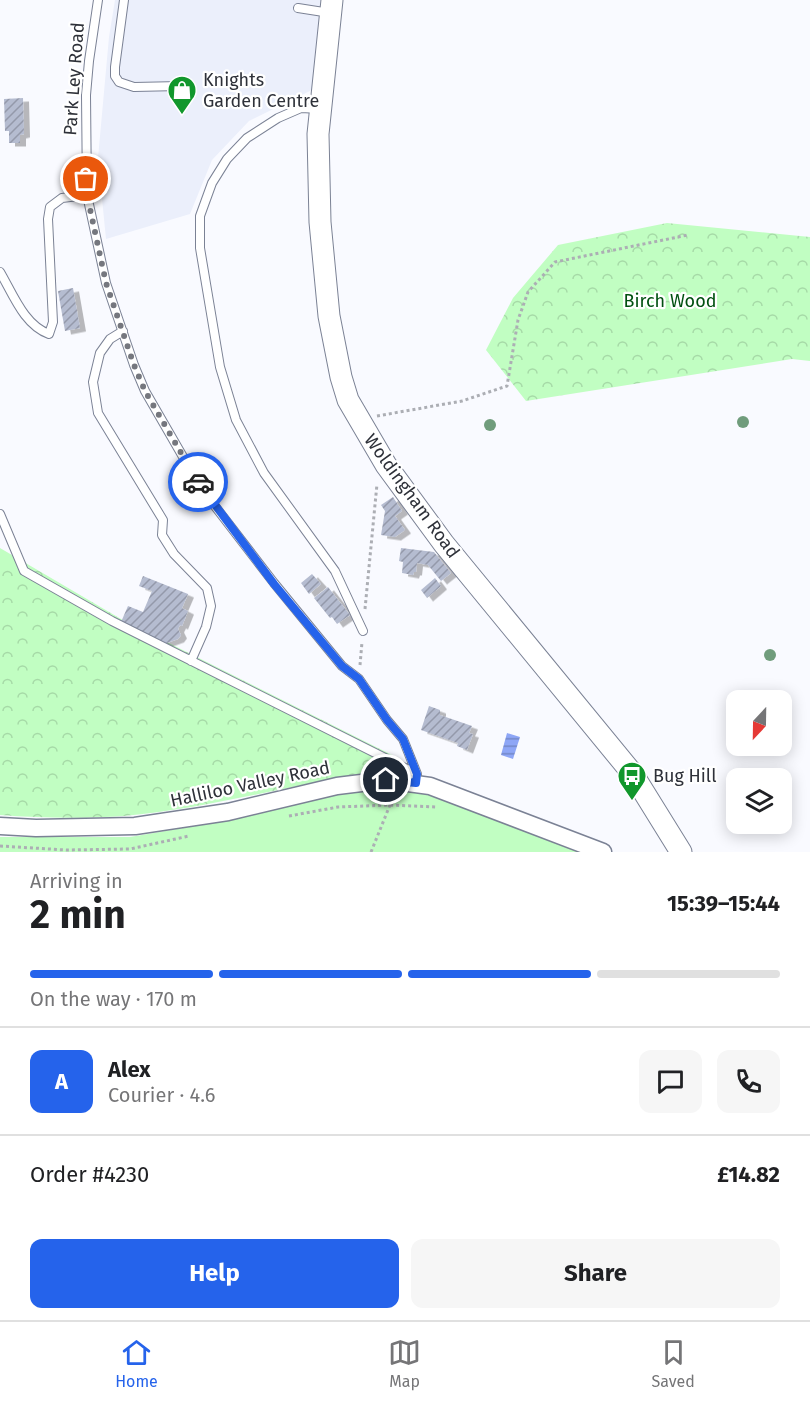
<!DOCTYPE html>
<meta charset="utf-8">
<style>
body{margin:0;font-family:"Fira Sans",sans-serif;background:#f6f6f6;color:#202124;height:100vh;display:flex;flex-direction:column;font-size:22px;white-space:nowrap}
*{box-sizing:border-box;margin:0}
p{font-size:20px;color:#757577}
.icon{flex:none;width:33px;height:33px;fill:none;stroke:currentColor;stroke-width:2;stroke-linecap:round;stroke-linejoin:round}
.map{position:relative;height:852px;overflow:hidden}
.side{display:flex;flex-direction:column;background:#fff;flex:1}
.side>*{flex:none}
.needle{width:39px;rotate:202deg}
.buttons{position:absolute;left:726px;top:690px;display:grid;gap:12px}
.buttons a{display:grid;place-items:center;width:66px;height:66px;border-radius:12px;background:#fff;box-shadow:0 3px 15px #0003;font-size:30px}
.pin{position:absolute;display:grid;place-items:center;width:51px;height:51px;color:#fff;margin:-26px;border:3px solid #fff;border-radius:50%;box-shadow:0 2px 6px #0007}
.courier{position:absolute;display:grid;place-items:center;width:60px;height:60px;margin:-30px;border:4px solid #2563eb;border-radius:50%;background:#fff;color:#222;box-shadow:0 2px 8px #0007}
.overview em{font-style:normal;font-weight:700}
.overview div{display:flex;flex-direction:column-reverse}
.overview{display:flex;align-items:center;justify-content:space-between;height:102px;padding:0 30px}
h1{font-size:39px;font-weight:700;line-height:45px}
.bar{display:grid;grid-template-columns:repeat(4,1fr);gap:9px 6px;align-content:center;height:72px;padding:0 30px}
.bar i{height:8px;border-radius:4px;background:#e0e0e0}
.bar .active{background:#2563eb}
.bar p{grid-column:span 4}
.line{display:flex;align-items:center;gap:15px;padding:0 30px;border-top:2px solid #e0e0e0}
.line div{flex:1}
.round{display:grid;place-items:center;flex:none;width:63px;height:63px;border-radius:12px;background:#f6f6f6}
.cta{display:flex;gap:12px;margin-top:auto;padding:12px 30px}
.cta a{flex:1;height:69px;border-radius:12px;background:#2563eb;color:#fff;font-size:24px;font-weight:700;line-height:69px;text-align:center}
.cta a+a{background:#f6f6f6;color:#202124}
.tab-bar{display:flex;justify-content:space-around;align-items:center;height:84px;border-top:2px solid #e0e0e0;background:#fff;font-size:16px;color:#757577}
.tab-bar a{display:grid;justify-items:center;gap:3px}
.tab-bar .active{color:#2563eb}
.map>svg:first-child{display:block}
</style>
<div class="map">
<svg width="810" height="852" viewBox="0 0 810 852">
<defs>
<pattern id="forest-crowns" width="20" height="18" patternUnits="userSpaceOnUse" patternTransform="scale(1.5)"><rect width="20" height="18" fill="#c1fec2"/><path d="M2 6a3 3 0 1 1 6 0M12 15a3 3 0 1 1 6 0" fill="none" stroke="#a6daa7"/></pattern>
<pattern id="water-rules" width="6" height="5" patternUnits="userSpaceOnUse" patternTransform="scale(1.5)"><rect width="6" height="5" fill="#8ea6f6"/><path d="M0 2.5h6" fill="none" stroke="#7488c8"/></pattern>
<pattern id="building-hatch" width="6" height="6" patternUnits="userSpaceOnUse" patternTransform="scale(1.5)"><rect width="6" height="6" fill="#b5bcd0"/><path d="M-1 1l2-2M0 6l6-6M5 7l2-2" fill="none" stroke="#9499aa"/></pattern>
<filter id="shadow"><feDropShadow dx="6" dy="3.5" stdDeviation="0" flood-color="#0004"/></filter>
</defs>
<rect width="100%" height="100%" fill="#f9faff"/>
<!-- built -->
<path fill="#ebeffb" d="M115,0H321L312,90L249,121L212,160L190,214L106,239L98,158L109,37Z"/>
<!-- green -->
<path fill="#c1fec2" d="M372,788H403L426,792L580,852H0V837H130L225,821L335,793Z"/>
<!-- forest -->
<path fill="url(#forest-crowns)" d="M667,223L810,237V361L792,359L526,401L486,350L513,298L558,245Z
M0,548L121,619L392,755L389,769C301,782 213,808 124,816C82,819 41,818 0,815Z"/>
<!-- water -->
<path fill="url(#water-rules)" d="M507,733L520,737L513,759L501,755Z"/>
<!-- building -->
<path fill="url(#building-hatch)" filter="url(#shadow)" d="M23,98L24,134L20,135V143H9V131H5L4,99Z
M73,288L80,328L65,331L58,291Z
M393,497L402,511L395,516L405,530L395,537L381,535L385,511L381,505Z
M401,548L434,552L451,573L441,581L428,565L417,563L416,572H414L413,575L402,573L403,562L399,561Z
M312,574L321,584L309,594L301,583Z
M143,576L188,594L182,608L188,611L182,626L180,625L178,629L181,635L178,639L164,644L121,622L128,606L143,612L152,591L139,586Z
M435,578L441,586L427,598L421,590Z
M328,587L350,615L337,624L332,617L330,618L314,598Z
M429,706L440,710V715L472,726L469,733L473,734L467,750L457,746L458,743L421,730Z"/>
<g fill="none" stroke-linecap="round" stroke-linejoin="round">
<!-- service casing -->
<g stroke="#7b8295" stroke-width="10">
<path id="service" d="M98,0L89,61L86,95L87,195L106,283L134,365L145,391L201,488L274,583L342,666L359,679L387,720L403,739L417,774L416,783
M124,0L115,67V76L119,82L134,87L180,86
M298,8L330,13
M320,109L301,108L278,118L247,138L227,159L212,183L200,216V248L220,367L236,420L264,473L335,571L363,631
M0,272C13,294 24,325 49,334L53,322L48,219L50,207L62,198L87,195
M123,331L110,339L100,353L93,382L98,413L163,520L162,535L174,554L207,588L211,606L206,627L191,661
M0,514L24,571L112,621L417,774"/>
</g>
<!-- minor casing -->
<g stroke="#7b8295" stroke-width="19">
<path id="minor" d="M0,826L36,828L135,826L228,812L337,786L386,780L430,786L603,852"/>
</g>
<!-- tertiary casing -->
<g stroke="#7b8295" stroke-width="23">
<path id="tertiary" d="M332,0L318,134L320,222L329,316L341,377L348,400L386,465L444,544L632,773L681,852"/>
</g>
<!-- path -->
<path stroke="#acaeb4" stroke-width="3" stroke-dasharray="3 3" stroke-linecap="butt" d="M377,416L462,401L507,386L518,320L528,292L555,262L688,235
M365,609L377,484
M360,665L362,642
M289,816L338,807L390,805L438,807
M0,846L66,850L130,849L189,836
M371,852L390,805L398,798"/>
<!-- service -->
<use href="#service" stroke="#fff" stroke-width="8"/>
<!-- minor -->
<use href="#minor" stroke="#fff" stroke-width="16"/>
<!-- tertiary -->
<use href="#tertiary" stroke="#fff" stroke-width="21"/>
</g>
<!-- trees -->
<g fill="#709c7c">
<circle cx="743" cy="422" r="6"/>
<circle cx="490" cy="425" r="6"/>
<circle cx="770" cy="655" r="6"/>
</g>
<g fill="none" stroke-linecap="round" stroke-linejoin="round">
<!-- done -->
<path stroke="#75777e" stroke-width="6" stroke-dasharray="0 10.8" d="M86,179L87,195L106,283L134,365L145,391L198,482"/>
<!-- route -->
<path stroke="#2563eb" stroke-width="8" d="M198,482L274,584L342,666L359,679L387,720L403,739L417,774L416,783L386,780"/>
</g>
<!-- icons -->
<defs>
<g id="shop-pin" transform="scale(1.5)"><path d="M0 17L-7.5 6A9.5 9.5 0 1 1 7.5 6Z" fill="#11972c" stroke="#fff"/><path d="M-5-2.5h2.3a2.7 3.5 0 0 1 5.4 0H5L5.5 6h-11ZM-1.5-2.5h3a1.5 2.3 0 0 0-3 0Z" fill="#fff"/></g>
<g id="bus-pin" transform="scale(1.5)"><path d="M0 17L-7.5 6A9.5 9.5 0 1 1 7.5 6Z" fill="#11972c" stroke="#fff"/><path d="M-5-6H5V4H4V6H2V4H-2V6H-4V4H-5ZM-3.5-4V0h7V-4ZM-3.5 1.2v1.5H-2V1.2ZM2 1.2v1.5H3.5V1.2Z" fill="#fff"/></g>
</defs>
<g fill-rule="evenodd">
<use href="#shop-pin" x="182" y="90"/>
<use href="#bus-pin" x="632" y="776"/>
</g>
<g text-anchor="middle" stroke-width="4.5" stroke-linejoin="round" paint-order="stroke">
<!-- street labels -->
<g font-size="18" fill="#2e3139" stroke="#fff">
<text transform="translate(74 79) rotate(-86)" y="6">Park Ley Road</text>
<text transform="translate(412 496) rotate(54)" y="6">Woldingham Road</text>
<text transform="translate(250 784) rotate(-12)" y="6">Halliloo Valley Road</text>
</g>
<!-- poi labels -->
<g font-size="18" fill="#2e3139" stroke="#fff" text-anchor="start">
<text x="203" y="86">Knights<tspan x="203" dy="21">Garden Centre</tspan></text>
<text x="653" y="782">Bug Hill</text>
</g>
<!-- park labels -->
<g font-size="18" fill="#005010" stroke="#fff">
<text x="670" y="307">Birch Wood</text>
</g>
</g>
</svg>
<div class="buttons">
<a><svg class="needle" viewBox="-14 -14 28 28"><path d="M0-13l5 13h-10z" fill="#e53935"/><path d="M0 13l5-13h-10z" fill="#757577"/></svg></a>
<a><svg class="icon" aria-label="layers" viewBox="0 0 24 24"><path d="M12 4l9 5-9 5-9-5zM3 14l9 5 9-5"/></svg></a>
</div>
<div class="pin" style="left:86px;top:179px;background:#ea580c"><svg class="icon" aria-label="bag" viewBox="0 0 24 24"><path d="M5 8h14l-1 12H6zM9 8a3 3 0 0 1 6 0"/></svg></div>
<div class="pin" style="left:386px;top:780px;background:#1f2937"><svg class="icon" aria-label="home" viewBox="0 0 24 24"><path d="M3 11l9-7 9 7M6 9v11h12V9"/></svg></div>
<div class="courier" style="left:198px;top:482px"><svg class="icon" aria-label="car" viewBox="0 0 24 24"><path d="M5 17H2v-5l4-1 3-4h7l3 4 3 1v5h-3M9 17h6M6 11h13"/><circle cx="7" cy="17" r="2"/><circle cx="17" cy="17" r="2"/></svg></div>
</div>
<section class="side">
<div class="overview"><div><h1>2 min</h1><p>Arriving in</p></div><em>15:39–15:44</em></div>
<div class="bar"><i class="active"></i><i class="active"></i><i class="active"></i><i></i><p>On the way · 170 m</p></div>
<div class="line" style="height:108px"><b class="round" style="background:#2563eb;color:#fff">A</b><div><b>Alex</b><p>Courier · 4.6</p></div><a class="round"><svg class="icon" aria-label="chat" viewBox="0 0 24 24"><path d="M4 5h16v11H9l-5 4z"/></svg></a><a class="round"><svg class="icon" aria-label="phone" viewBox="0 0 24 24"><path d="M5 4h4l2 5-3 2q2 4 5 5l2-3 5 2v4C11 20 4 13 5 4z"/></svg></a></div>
<div class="line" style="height:78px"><div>Order #4230</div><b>£14.82</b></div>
<div class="cta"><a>Help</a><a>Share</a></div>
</section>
<nav class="tab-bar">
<a class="active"><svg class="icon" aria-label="home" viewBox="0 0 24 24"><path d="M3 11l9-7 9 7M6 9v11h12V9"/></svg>Home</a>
<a><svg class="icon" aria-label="map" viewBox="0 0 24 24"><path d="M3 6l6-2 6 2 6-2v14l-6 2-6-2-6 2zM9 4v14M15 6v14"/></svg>Map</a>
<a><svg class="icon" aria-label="saved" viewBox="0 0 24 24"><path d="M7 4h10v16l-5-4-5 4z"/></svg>Saved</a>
</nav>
